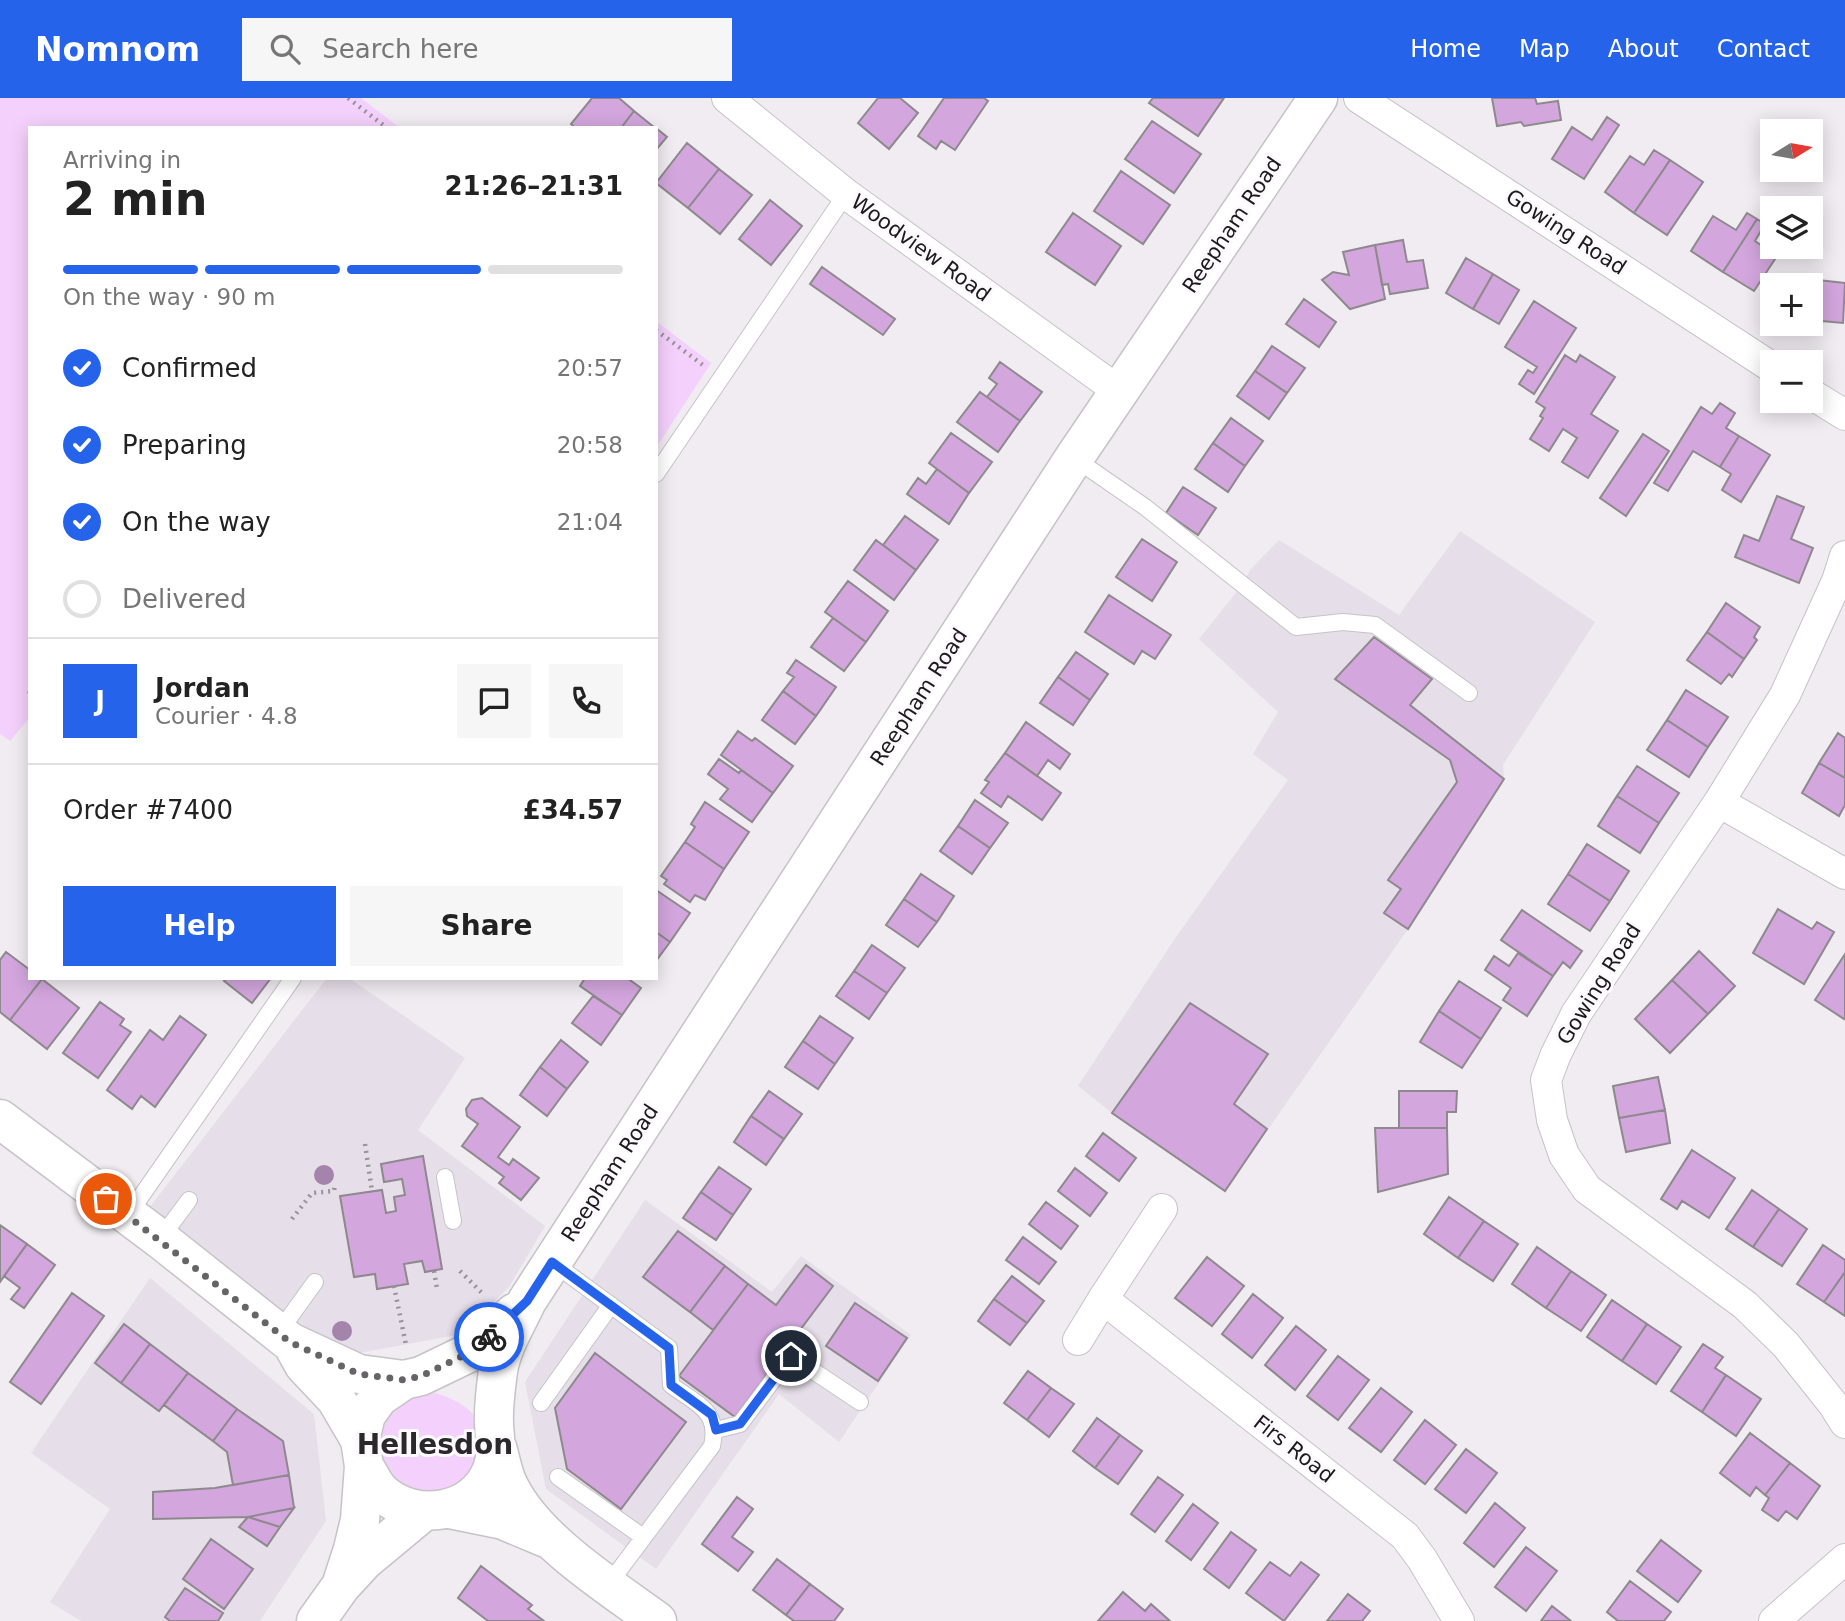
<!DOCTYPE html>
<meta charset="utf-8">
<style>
body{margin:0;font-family:"DejaVu Sans",sans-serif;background:#f6f6f6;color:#222;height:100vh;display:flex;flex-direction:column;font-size:26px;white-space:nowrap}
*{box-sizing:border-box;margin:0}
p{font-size:23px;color:#767676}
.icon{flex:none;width:38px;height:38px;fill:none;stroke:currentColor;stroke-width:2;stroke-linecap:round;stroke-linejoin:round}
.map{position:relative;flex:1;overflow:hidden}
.details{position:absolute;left:28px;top:28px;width:630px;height:854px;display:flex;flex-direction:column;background:#fff;border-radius:0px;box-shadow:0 4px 18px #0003}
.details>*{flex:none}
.needle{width:46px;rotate:79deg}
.buttons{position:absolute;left:1760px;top:21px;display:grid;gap:14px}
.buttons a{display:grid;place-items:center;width:63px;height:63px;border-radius:0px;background:#fff;box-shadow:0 4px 18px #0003;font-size:35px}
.pin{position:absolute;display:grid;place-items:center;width:60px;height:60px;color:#fff;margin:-30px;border:4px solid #fff;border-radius:50%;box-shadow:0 2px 7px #0007}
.courier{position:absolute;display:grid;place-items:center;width:70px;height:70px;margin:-35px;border:5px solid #2563eb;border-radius:50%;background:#fff;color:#222;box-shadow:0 2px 9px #0007}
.summary em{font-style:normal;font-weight:600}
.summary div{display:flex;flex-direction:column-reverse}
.summary{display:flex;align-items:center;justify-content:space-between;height:119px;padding:0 35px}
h1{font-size:46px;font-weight:600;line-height:52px}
.bar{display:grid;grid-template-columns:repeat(4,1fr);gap:10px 7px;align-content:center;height:84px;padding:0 35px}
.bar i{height:9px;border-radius:5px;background:#e0e0e0}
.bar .active{background:#2563eb}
.bar p{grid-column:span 4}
.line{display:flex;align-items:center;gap:18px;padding:0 35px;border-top:2px solid #e0e0e0}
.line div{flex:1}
.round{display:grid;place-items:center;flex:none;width:74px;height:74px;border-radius:0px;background:#f6f6f6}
ol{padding:0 35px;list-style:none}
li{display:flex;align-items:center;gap:21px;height:77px}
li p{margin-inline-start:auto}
li .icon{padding:7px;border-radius:50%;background:#2563eb;color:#fff;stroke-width:4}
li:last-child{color:#767676}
li i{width:38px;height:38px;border:4px solid #e0e0e0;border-radius:50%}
.button{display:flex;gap:14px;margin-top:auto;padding:14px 35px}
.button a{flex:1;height:80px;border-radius:0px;background:#2563eb;color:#fff;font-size:28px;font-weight:600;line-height:80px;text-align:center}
.button a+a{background:#f6f6f6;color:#222}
header{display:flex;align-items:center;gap:42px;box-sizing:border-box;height:98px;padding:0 35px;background:#2563eb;color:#fff}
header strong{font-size:33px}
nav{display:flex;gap:38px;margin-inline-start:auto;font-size:24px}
.search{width:490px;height:63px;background:#f6f6f6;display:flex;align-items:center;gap:18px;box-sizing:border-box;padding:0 24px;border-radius:0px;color:#767676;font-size:26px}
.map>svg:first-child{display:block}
</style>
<header>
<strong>Nomnom</strong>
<div class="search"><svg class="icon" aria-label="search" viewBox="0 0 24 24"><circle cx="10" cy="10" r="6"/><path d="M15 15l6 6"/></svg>Search here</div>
<nav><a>Home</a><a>Map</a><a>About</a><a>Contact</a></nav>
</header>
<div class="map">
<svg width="1845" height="1523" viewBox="0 0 1845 1523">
<rect width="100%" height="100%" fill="#f0ecf1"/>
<!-- built -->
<path fill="#e6dee8" d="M1460,433L1595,524L1503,667L1504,681L1408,831L1225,1093L1112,1015L1078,988L1176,839L1288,682L1253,656L1278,614L1199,541L1243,486L1250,472L1279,442L1399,517Z
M327,880H349L465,960L418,1032L545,1128L509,1189L462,1236L348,1257L267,1208L146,1114Z
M645,1102L772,1194L801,1158L911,1237L839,1344L779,1296L656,1471L546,1391L525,1284Z
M150,1180L314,1316L326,1423L260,1523H81L50,1504L110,1411L31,1355Z"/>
<!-- green -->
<path fill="#f4d1fc" d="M0,0H361L400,30H30V619L10,643L0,636Z
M656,223L711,265L656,350Z
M436,1295C454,1301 477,1311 481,1332C483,1344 478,1360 477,1371L447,1396C435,1395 420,1396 409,1393C374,1381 373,1326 400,1306C411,1298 423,1297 436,1295Z"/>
<!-- building -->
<path fill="#d3a6dd" stroke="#8d898d" stroke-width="2" d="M592,0H619L634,13L621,30H575L571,26Z
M878,0H900L918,15L889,51L858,25Z
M944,0H984L988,3L955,52L941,43L936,51L918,38Z
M1153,0H1224L1198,38L1149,5Z
M1492,0H1535L1537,6L1558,3L1561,22L1524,28L1521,24L1497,28Z
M634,13L655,30H621Z
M1607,19L1619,27L1584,81L1552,61L1572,29L1592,42Z
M1152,23L1201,56L1174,95L1125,61Z
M656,30L667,39L656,52Z
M687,45L719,71L688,110L656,85Z
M1654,52L1670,62L1634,115L1605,94L1630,58L1644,67Z
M1670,62L1703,84L1667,137L1634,115Z
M719,71L752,97L720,136L688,110Z
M1121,73L1170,107L1143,146L1094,113Z
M770,102L802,128L771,167L739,141Z
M1073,115L1121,148L1095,187L1046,154Z
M1747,115L1757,121L1723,174L1691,153L1713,118L1736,132Z
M1757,121L1765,126L1755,143L1777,158L1754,193L1723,174Z
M1403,142L1407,164L1423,162L1428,190L1390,196L1388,186L1382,187L1375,147Z
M1375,147L1385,201L1350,211L1322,182L1333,174L1349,177L1343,154Z
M1466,160L1493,176L1473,211L1446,195Z
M822,169L895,221L883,237L810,186Z
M1493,176L1519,192L1499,226L1473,211Z
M1809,181L1845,185L1843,225L1811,222V187H1808Z
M1304,201L1336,224L1319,249L1286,226Z
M1534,203L1576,230L1534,296L1519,286L1528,272L1533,275L1537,269L1505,249Z
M1272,248L1305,270L1287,295L1255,273Z
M1565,257L1576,264L1580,257L1615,279L1591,316L1618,333L1588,380L1562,364L1577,340L1563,331L1549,353L1530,341L1543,320L1540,318L1545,310L1536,304Z
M1000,264L1042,294L1020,323L987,299L997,286L989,280Z
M1255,273L1287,295L1269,321L1237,298Z
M980,294L1020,323L998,354L957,324Z
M1720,305L1735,315L1726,330L1739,338L1720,369L1693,353L1668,393L1654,385L1701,309L1712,316Z
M1231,320L1263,343L1245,368L1213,345Z
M951,335L992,364L969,395L929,365Z
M1643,336L1669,353L1626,418L1600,400Z
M1739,338L1770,357L1741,404L1722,392L1731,376L1720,369Z
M1213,345L1245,368L1228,394L1195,371Z
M937,371L969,395L949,426L907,396L918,380L926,386Z
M1183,389L1216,410L1198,437L1166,415Z
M1777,398L1804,409L1791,441L1813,450L1799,485L1735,459L1744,437L1759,443Z
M905,418L938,442L916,472L883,447Z
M1142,441L1177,464L1152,503L1116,479Z
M876,442L916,472L894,502L854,472Z
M848,483L888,513L866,544L825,514Z
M1109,497L1171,537L1155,561L1142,553L1134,566L1085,534Z
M1726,505L1760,529L1754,539L1757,542L1744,561L1707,534Z
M833,520L866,544L844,573L811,549Z
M1707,534L1744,561L1732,579L1729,576L1721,586L1687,562Z
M1374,539L1432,581L1410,607L1504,681L1408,831L1384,815L1401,791L1388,782L1457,684L1450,662L1335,581Z
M1076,554L1108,576L1090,602L1058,579Z
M796,562L836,589L816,618L783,593L794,579L787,575Z
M1058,579L1090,602L1073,627L1040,605Z
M1686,592L1728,619L1708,649L1667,622Z
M783,593L816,618L795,646L762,622Z
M1667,622L1708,649L1689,679L1647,652Z
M1026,624L1070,656L1060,671L1048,662L1037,678L1005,655Z
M738,633L752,643L755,640L793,668L773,695L721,657Z
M1838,635L1845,640V680L1819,665Z
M1005,655L1061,695L1042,722L1008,698L1001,709L981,695L989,684L985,682Z
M719,661L739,675L741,672L773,695L752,724L720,701L728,691L708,676Z
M1819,665L1845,680V707L1839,718L1802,695Z
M1637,668L1679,695L1659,725L1617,698Z
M1617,698L1659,725L1640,755L1598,728Z
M975,702L1008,725L990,750L958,728Z
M705,704L749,734L724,771L685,744L695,729L691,726Z
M958,728L990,750L972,776L940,753Z
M685,744L724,771L705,802L695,797L690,804L664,786L667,782L661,778Z
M1587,746L1629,773L1610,803L1568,776Z
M921,776L954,798L937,824L904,801Z
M1568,776L1610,803L1590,833L1548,806Z
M656,792L690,815L670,844L656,834Z
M904,801L937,824L918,849L886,827Z
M1778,811L1812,831L1817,824L1834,834L1804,886L1753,855Z
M1522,812L1582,853L1570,870L1563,864L1553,878L1501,842Z
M656,834L670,844L656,863Z
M872,847L905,870L887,895L854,873Z
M1699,853L1735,888L1708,916L1672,882Z
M6,854L30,872V880L42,881L10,922L0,914V862Z
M1518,855L1553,878L1527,918L1503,902L1511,890L1485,872L1494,858L1509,868Z
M1845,856V919L1844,921L1815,902Z
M854,873L887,895L869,921L836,898Z
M227,880H271L252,905L224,883Z
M585,880H627L641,890L622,917L580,888Z
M42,881L79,910L47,951L10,922Z
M1672,882L1708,916L1670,955L1635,921Z
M1459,883L1501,910L1481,941L1439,913Z
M593,898L622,917L601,947L572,925Z
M100,904L124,921L120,927L131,934L98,980L63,955Z
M1190,905L1268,956L1234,1006L1267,1031L1225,1093L1112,1015Z
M1439,913L1481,941L1462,970L1420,944Z
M180,918L206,937L155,1009L141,998L132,1011L107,992L150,932L163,942Z
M820,918L853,940L835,966L803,943Z
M561,942L588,964L567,991L540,969Z
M803,943L835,966L818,991L785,969Z
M540,969L567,991L547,1018L520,997Z
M1658,979L1665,1012L1619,1020L1613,988Z
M769,993L802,1016L784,1041L751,1018Z
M1399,993H1457L1456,1014H1447V1030H1399Z
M482,1000L520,1029L498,1059L509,1067L513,1061L539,1080L521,1102L499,1085L504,1079L462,1048L478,1026L467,1018L466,1011L472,1002Z
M1665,1012L1670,1045L1626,1054L1619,1020Z
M751,1018L784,1041L766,1067L734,1044Z
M1375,1030H1447L1448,1076L1378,1094Z
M1103,1035L1136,1060L1119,1083L1086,1058Z
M1692,1052L1735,1080L1709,1120L1682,1103L1677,1111L1661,1101Z
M423,1058L442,1171L425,1174L422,1163L404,1166L408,1186L377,1191L375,1176L354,1179L340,1098L382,1092L386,1115L396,1113L394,1099L405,1097L402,1081L384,1084L381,1066Z
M719,1069L751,1091L733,1117L701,1094Z
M1075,1070L1107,1095L1090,1118L1058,1093Z
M1752,1092L1779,1111L1753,1149L1726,1131Z
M701,1094L733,1117L716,1142L683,1120Z
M1449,1099L1484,1123L1458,1160L1424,1136Z
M1046,1104L1078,1128L1061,1151L1029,1126Z
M1779,1111L1807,1131L1782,1168L1753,1149Z
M1484,1123L1518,1146L1493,1183L1458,1160Z
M0,1127L27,1146L0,1184Z
M678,1133L725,1168L690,1214L643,1179Z
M1023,1139L1056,1164L1039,1186L1006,1162Z
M27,1146L55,1167L24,1210L11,1201L20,1190L4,1178Z
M1823,1147L1845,1162V1174L1824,1204L1797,1186Z
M1537,1149L1571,1173L1546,1210L1512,1186Z
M1207,1159L1244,1188L1212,1228L1175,1200Z
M806,1167L833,1188L735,1319L679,1278L748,1186L776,1207Z
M725,1168L748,1186L713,1232L690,1214Z
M1571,1173L1606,1197L1581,1233L1546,1210Z
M1845,1174V1218L1824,1204Z
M1012,1178L1044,1203L1027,1225L994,1201Z
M72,1195L104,1218L41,1306L10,1284Z
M1253,1196L1283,1220L1252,1260L1222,1236Z
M994,1201L1027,1225L1010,1247L978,1223Z
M1612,1202L1647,1226L1622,1263L1587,1239Z
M855,1205L907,1240L878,1283L826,1248Z
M124,1226L150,1246L121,1285L95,1265Z
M1647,1226L1681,1249L1656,1286L1622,1263Z
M1296,1228L1326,1252L1295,1292L1265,1267Z
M150,1246L188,1275L159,1313L121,1285Z
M1703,1246L1723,1259L1715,1270L1726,1277L1702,1314L1671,1293Z
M595,1255L686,1324L621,1411L567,1371L555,1310Z
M1338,1258L1369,1282L1338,1322L1307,1298Z
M1028,1273L1051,1290L1027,1322L1004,1305Z
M188,1275L237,1311L213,1343L164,1307Z
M1726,1277L1761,1301L1736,1338L1702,1314Z
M1051,1290L1074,1306L1049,1339L1027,1322Z
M1381,1290L1412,1314L1381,1354L1349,1330Z
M237,1311L283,1343L289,1377L233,1387L227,1354L213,1343Z
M1097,1320L1120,1337L1095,1370L1073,1353Z
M1425,1322L1456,1347L1425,1386L1394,1362Z
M1750,1335L1790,1365L1765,1397L1756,1389L1750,1398L1720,1375Z
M1120,1337L1142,1353L1118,1386L1095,1370Z
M1466,1351L1497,1375L1466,1415L1435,1391Z
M1790,1365L1820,1388L1797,1421L1786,1413L1778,1423L1762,1412L1769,1400L1765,1397Z
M289,1377L294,1410L248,1419L153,1421V1394L215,1390Z
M1158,1379L1183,1397L1155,1434L1131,1416Z
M737,1399L753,1411L732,1439L753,1454L738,1473L702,1446Z
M1495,1405L1525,1430L1494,1469L1464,1445Z
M1193,1406L1218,1425L1191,1462L1166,1443Z
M294,1410L280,1429L248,1419Z
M248,1419L280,1429L267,1448L239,1429Z
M1231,1434L1256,1452L1229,1490L1204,1471Z
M211,1441L253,1471L224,1511L183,1481Z
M1661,1442L1701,1473L1678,1504L1637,1473Z
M1526,1449L1557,1473L1526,1513L1495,1489Z
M777,1461L810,1486L786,1517L753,1492Z
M1270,1464L1290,1478L1301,1464L1319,1477L1284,1523L1246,1495Z
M481,1468L532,1507L528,1511L544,1523H488L458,1500Z
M1630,1483L1671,1514L1664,1523H1618L1607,1514Z
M810,1486L843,1511L834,1523H794L786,1517Z
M185,1490L223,1515L218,1523H170L165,1519Z
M1123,1494L1145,1513L1151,1506L1170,1523H1098Z
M1348,1496L1370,1513L1362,1523H1327Z
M1552,1508L1571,1523H1541Z"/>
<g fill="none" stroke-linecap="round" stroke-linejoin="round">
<!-- service casing -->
<g stroke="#c6c3c7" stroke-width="18">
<path id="service" d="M1074,360L1145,409L1296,529L1343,524L1375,527L1469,595
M656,376L846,96
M445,1079L453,1123
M128,1117L293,880
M160,1141L189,1102
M552,1164L669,1250L671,1287C696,1306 720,1312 712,1348L608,1487
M279,1234L315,1184
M541,1305L611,1207
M716,1332L740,1326L791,1258L860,1304
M558,1379L643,1439"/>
</g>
<!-- minor casing -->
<g stroke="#c6c3c7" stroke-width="32">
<path id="minor" d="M727,0L846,96L1120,294
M1359,0L1773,270
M1811,296L1845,317
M1845,458L1837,483L1785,597L1719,704L1576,916L1556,956L1546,982L1552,1022L1564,1057L1587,1091L1745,1207L1786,1247L1833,1306L1845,1325
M1719,704L1845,776
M1103,1201L1162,1111
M1078,1242L1103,1201L1405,1438L1422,1461L1459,1523
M1774,1523L1845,1461"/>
</g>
<!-- tertiary casing -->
<g stroke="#c6c3c7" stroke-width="41">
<path id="tertiary" d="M0,1021L160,1141L290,1244L359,1276L404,1282
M295,1251L304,1267L336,1301L360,1342
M497,1349C501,1362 503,1378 510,1390C537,1443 609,1488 657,1523
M364,1368C370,1377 374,1388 382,1395C415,1424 472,1417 491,1374C498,1358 495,1343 494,1326C493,1309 496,1289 498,1273C502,1248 517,1225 527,1203L1074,360L1318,0
M449,1411L503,1422L546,1440
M341,1488L353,1451L360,1422L364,1368L360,1342L366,1317L379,1299L404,1282L421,1278L475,1252L514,1215
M316,1523L341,1488L364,1463L423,1414"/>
</g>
<!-- path -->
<path stroke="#979498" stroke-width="4.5" stroke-dasharray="2 5" stroke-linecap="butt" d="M348,0L387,30
M656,232L703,267
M28,593L30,594
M365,1046L372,1093
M292,1121L312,1095L334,1093L335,1086
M434,1173L437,1191
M460,1173L484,1197
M394,1188L406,1247"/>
<!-- service -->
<use href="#service" stroke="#fff" stroke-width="16"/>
<!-- minor -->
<use href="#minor" stroke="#fff" stroke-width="30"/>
<!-- tertiary -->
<use href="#tertiary" stroke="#fff" stroke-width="38"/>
</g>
<!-- trees -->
<g fill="#a484ab">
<circle cx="324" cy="1077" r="10"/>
<circle cx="342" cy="1233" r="10"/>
</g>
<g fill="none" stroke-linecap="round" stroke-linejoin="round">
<!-- done -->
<path stroke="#666467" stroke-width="7" stroke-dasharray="0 12.6" d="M106,1101L290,1244L359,1276L404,1282L421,1278L475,1252L489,1239"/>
<!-- route -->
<path stroke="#2563eb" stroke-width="9" d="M489,1239L527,1203L552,1164L669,1250L671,1287L712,1317L716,1332L740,1326L791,1258"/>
</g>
<g text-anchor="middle" stroke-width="6" stroke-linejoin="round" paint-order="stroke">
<!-- street labels -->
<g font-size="21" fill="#1c1a1c" stroke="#fdfafe">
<text transform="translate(1232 127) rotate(-56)" y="7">Reepham Road</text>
<text transform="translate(1566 134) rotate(33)" y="7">Gowing Road</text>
<text transform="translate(921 150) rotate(36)" y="7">Woodview Road</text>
<text transform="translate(919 599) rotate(-57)" y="7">Reepham Road</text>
<text transform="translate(1599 886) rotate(-58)" y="7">Gowing Road</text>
<text transform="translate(610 1075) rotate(-57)" y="7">Reepham Road</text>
<text transform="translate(1294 1351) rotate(38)" y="7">Firs Road</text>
</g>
<!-- district labels -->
<g font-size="28" font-weight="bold" fill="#2b282b" stroke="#fdfafe">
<text x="435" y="1356">Hellesdon</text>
</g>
</g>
</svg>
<div class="buttons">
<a><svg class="needle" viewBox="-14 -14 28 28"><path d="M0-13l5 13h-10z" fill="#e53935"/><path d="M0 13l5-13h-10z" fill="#767676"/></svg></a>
<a><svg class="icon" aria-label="layers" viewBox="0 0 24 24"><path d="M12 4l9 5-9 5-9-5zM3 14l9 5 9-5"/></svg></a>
<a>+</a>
<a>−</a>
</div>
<div class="pin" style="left:106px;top:1101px;background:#ea580c"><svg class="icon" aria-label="bag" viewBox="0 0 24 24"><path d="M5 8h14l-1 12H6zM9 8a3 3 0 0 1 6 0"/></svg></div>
<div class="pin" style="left:791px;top:1258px;background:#1f2937"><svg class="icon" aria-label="home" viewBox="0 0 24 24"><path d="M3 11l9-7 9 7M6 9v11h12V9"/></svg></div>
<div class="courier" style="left:489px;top:1239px"><svg class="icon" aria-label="bike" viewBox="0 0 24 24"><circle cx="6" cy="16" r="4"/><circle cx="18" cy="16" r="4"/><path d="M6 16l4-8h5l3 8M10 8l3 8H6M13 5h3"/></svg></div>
<section class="details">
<div class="summary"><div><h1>2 min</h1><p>Arriving in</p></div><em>21:26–21:31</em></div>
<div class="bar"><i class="active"></i><i class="active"></i><i class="active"></i><i></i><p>On the way · 90 m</p></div>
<ol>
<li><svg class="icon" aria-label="check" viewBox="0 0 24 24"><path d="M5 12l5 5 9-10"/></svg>Confirmed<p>20:57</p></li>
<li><svg class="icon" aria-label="check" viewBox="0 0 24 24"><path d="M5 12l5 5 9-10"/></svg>Preparing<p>20:58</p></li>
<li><svg class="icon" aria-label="check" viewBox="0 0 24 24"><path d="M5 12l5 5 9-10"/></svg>On the way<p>21:04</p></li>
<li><i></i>Delivered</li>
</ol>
<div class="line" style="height:126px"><b class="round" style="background:#2563eb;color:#fff">J</b><div><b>Jordan</b><p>Courier · 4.8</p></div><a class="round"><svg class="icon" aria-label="chat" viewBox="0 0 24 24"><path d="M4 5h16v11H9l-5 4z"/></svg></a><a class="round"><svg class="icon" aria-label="phone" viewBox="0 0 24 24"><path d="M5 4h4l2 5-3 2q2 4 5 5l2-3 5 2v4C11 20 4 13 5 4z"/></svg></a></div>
<div class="line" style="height:91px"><div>Order #7400</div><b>£34.57</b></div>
<div class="button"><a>Help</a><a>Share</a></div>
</section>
</div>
